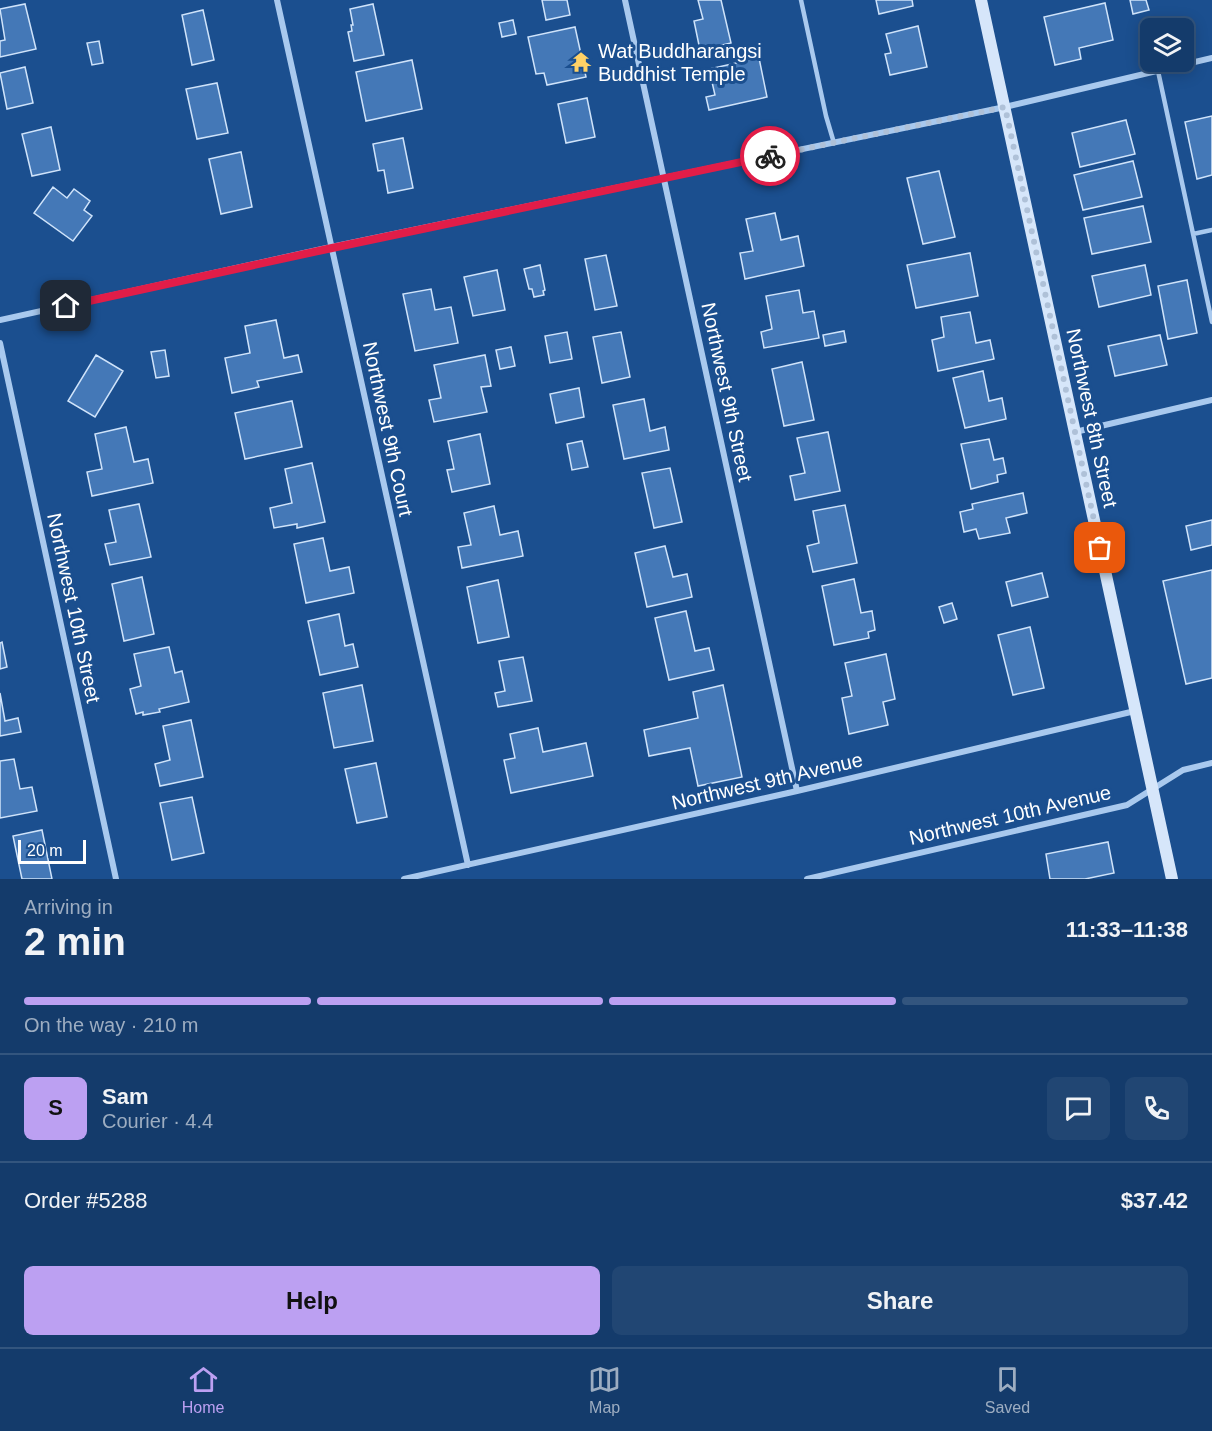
<!DOCTYPE html>
<meta charset="utf-8">
<style>
body{margin:0;font-family:Arial,sans-serif;background:#214673;color:#f1f3f6;height:100vh;display:flex;flex-direction:column;font-size:22px;white-space:nowrap}
*{box-sizing:border-box;margin:0}
p{font-size:20px;color:#9dadc1}
.icon{flex:none;width:33px;height:33px;fill:none;stroke:currentColor;stroke-width:2;stroke-linecap:round;stroke-linejoin:round}
.map{position:relative;height:879px;overflow:hidden}
.panel{display:flex;flex-direction:column;background:#143b6b;flex:1}
.panel>*{flex:none}
.tools{position:absolute;left:1140px;top:18px;display:grid;gap:12px}
.tools a{display:grid;place-items:center;width:54px;height:54px;border-radius:9px;background:#143b6b;box-shadow:0 3px 15px #0003,0 0 0 2px #33557e;font-size:30px}
.scale{position:absolute;left:18px;bottom:15px;width:68px;box-sizing:border-box;padding-left:6px;border:3px solid #fff;border-top:0;font-size:16px;line-height:21px;white-space:nowrap;color:#fff;-webkit-text-stroke:4px #1b4f8f;paint-order:stroke}
.pin{position:absolute;display:grid;place-items:center;width:51px;height:51px;color:#fff;margin:-26px;border-radius:12px;box-shadow:0 3px 9px #0006}
.courier{position:absolute;display:grid;place-items:center;width:60px;height:60px;margin:-30px;border:4px solid #e11d48;border-radius:50%;background:#fff;color:#222;box-shadow:0 2px 8px #0007}
.head em{font-style:normal;font-weight:700}
.head div{display:flex;flex-direction:column-reverse}
.head{display:flex;align-items:center;justify-content:space-between;height:102px;padding:0 24px}
h1{font-size:39px;font-weight:700;line-height:45px}
.bar{display:grid;grid-template-columns:repeat(4,1fr);gap:9px 6px;align-content:center;height:72px;padding:0 24px}
.bar i{height:8px;border-radius:4px;background:#33557e}
.bar .on{background:#bca0f2}
.bar p{grid-column:span 4}
.line{display:flex;align-items:center;gap:15px;padding:0 24px;border-top:2px solid #33557e}
.line div{flex:1}
.round{display:grid;place-items:center;flex:none;width:63px;height:63px;border-radius:9px;background:#214673}
.button{display:flex;gap:12px;margin-top:auto;padding:12px 24px}
.button a{flex:1;height:69px;border-radius:9px;background:#bca0f2;color:#111;font-size:24px;font-weight:700;line-height:69px;text-align:center}
.button a+a{background:#214673;color:#f1f3f6}
.tab-bar{display:flex;justify-content:space-around;align-items:center;height:84px;border-top:2px solid #33557e;background:#143b6b;font-size:16px;color:#9dadc1}
.tab-bar a{display:grid;justify-items:center;gap:3px}
.tab-bar .on{color:#bca0f2}
.map>svg:first-child{display:block}
</style>
<div class="map">
<svg width="1212" height="879" viewBox="0 0 1212 879">
<rect width="100%" height="100%" fill="#1b4f8f"/>
<!-- building -->
<path fill="#4478b7" stroke="#cfe3fa" stroke-width="1.5" d="M542,0H567L570,15L546,20Z
M698,0H721L731,43L700,50L694,21L703,19Z
M876,0H912L913,6L879,14Z
M1130,0H1146L1149,10L1133,14Z
M1105,3L1113,40L1079,48L1081,59L1055,65L1044,17Z
M25,4L36,49L0,57V41L5,40L0,9Z
M373,4L384,55L354,61L348,32L352,31L351,25H353L350,9Z
M203,10L214,60L192,65L182,15Z
M513,20L516,34L502,37L499,23Z
M918,26L927,67L890,75L885,54L891,53L886,34Z
M575,27L586,77L547,85L544,73L536,74L528,37Z
M99,41L103,63L92,65L87,43Z
M759,58L767,97L709,110L706,97L715,95L709,69Z
M412,60L422,109L366,121L356,72Z
M25,67L33,103L7,109L0,73Z
M217,83L228,133L197,139L186,89Z
M587,98L595,137L566,143L558,104Z
M1212,116V175L1197,179L1185,122Z
M1126,120L1135,154L1080,167L1072,133Z
M51,127L60,170L32,176L22,134Z
M403,138L413,188L388,193L384,170L378,171L373,144Z
M241,152L252,207L221,214L209,159Z
M1133,161L1142,197L1083,210L1074,175Z
M939,171L955,237L923,244L907,178Z
M53,187L67,198L74,189L90,201L84,210L92,216L73,241L34,213Z
M1143,206L1151,242L1092,254L1084,218Z
M775,213L781,240L798,236L804,266L745,279L740,253L753,251L746,219Z
M970,253L978,296L916,308L907,265Z
M606,255L617,306L595,310L585,259Z
M540,265L545,290L543,291L544,295L534,297L532,289H529L524,269Z
M1145,265L1151,295L1099,307L1092,276Z
M497,270L505,310L473,316L464,277Z
M1187,280L1197,333L1168,339L1158,286Z
M431,289L435,310L451,307L458,343L415,351L403,294Z
M799,290L803,313L814,311L819,338L764,348L761,332L772,329L766,296Z
M970,312L976,343L990,340L994,359L938,371L932,340L944,337L941,317Z
M276,320L284,358L298,355L302,372L257,381L259,387L232,393L225,358L250,353L245,326Z
M844,331L846,342L825,346L823,335Z
M567,332L572,359L550,363L545,336Z
M621,332L630,377L602,383L593,337Z
M1160,335L1167,365L1115,376L1108,346Z
M511,347L515,366L500,369L496,350Z
M165,350L169,376L156,378L151,352Z
M96,355L123,371L95,417L68,401Z
M485,355L491,386L481,387L487,412L434,422L429,400L441,398L434,365Z
M802,362L814,420L784,426L772,369Z
M983,371L989,401L1002,398L1006,419L965,428L953,378Z
M579,388L584,417L556,423L550,394Z
M644,399L650,431L665,427L669,450L624,459L613,405Z
M292,401L302,447L245,459L235,413Z
M126,427L134,462L148,459L153,483L92,496L87,472L102,469L95,434Z
M828,432L840,491L795,500L790,476L805,473L797,438Z
M480,434L490,484L452,492L447,470L454,469L448,441Z
M989,439L994,460L1003,458L1006,473L997,475L998,482L971,489L961,444Z
M582,441L588,467L572,470L567,444Z
M312,463L325,522L297,528V524L274,528L270,508L292,503L285,469Z
M670,468L682,522L654,528L642,473Z
M1023,493L1027,513L1006,518L1010,533L979,539L976,529L964,532L960,512L973,509L972,504Z
M139,504L151,557L110,565L105,544L116,542L109,510Z
M845,505L857,563L813,572L807,546L819,543L813,511Z
M494,506L500,535L518,531L523,556L462,568L458,547L471,545L464,513Z
M1212,520V545L1191,550L1186,526Z
M323,538L330,571L349,567L354,593L306,603L294,544Z
M665,546L673,577L687,574L692,597L647,607L635,553Z
M1212,570V678L1186,684L1163,581Z
M1042,573L1048,597L1012,606L1006,582Z
M142,577L154,634L124,641L112,584Z
M854,579L861,613L872,611L875,630L868,632L869,638L834,645L822,586Z
M498,580L509,637L478,643L467,587Z
M952,603L957,619L944,623L939,607Z
M686,611L695,651L709,648L714,670L669,680L655,618Z
M339,614L345,646L353,644L358,667L320,675L308,621Z
M1030,627L1044,688L1013,695L998,635Z
M2,642L7,667L0,669V643Z
M169,647L175,673L182,671L189,702L159,709L160,712L143,715V712L136,714L130,689L141,686L134,654Z
M886,654L895,699L883,702L888,725L849,734L842,698L852,696L845,663Z
M523,657L532,701L498,707L495,693L505,691L499,661Z
M362,685L373,741L334,748L323,693Z
M723,685L742,777L698,786L690,748L649,756L644,730L698,718L693,692Z
M0,693L5,721L18,718L21,732L0,736Z
M191,720L203,777L160,786L155,764L170,760L163,726Z
M538,728L543,752L586,743L593,776L511,793L504,760L515,758L510,734Z
M14,759L20,789L32,787L37,811L0,818V761Z
M376,763L387,817L357,823L345,769Z
M192,797L204,853L172,860L160,803Z
M42,830L52,879H22L13,836Z
M1108,842L1114,873L1085,879H1050L1046,854Z"/>
<g fill="none" stroke-linecap="round" stroke-linejoin="round">
<!-- lane -->
<path stroke="#a9c9ee" stroke-width="4.5" d="M801,0L826,116L834,143
M1158,71L1212,322
M1193,234L1212,230"/>
<!-- street -->
<path stroke="#a9c9ee" stroke-width="6" d="M277,0L468,865
M625,0L797,791
M0,320L331,247L1005,107L1212,58
M0,343L116,879
M1075,432L1212,400
M404,879L797,791L1135,711
M807,879L1127,805L1183,770L1212,763"/>
<!-- secondary -->
<path stroke="#d6e6fa" stroke-width="12" d="M981,0L1172,879"/>
</g>
<g fill="none" stroke-linecap="round" stroke-linejoin="round">
<!-- done -->
<path stroke="#afc1d8" stroke-width="6" stroke-dasharray="0 10.8" d="M770,156L1005,107L1100,548"/>
<!-- route -->
<path stroke="#e11d48" stroke-width="8" d="M66,306L332,248L770,156"/>
</g>
<!-- icons -->
<defs>
<g id="temple-bare" transform="scale(1.62)"><path d="M0-6L5-2H3V0L6.5 2.5H4V6H1.5V3h-3V6H-4V2.5H-6.5L-3 0V-2H-5Z" fill="#ffd166" stroke="#1b4f8f" stroke-width="2.5" paint-order="stroke"/></g>
</defs>
<g fill-rule="evenodd">
<use href="#temple-bare" x="581" y="62"/>
</g>
<g text-anchor="middle" stroke-width="6" stroke-linejoin="round" paint-order="stroke">
<!-- poi labels -->
<g font-size="20" fill="#fff" stroke="#1b4f8f" text-anchor="start">
<text x="598" y="58">Wat Buddharangsi<tspan x="598" dy="23">Buddhist Temple</tspan></text>
</g>
<!-- street labels -->
<g font-size="20" fill="#fff" stroke="#1b4f8f">
<text transform="translate(727 392) rotate(78)" y="7">Northwest 9th Street</text>
<text transform="translate(1092 418) rotate(78)" y="7">Northwest 8th Street</text>
<text transform="translate(388 429) rotate(78)" y="7">Northwest 9th Court</text>
<text transform="translate(74 608) rotate(78)" y="7">Northwest 10th Street</text>
<text transform="translate(767 781) rotate(-13)" y="7">Northwest 9th Avenue</text>
<text transform="translate(1010 815) rotate(-13)" y="7">Northwest 10th Avenue</text>
</g>
</g>
</svg>
<div class="tools">
<a><svg class="icon" aria-label="layers" viewBox="0 0 24 24"><path d="M12 4l9 5-9 5-9-5zM3 14l9 5 9-5"/></svg></a>
</div>
<div class="scale">20 m</div>
<div class="pin" style="left:1100px;top:548px;background:#ea580c"><svg class="icon" aria-label="bag" viewBox="0 0 24 24"><path d="M5 8h14l-1 12H6zM9 8a3 3 0 0 1 6 0"/></svg></div>
<div class="pin" style="left:66px;top:306px;background:#1f2937"><svg class="icon" aria-label="home" viewBox="0 0 24 24"><path d="M3 11l9-7 9 7M6 9v11h12V9"/></svg></div>
<div class="courier" style="left:770px;top:156px"><svg class="icon" aria-label="bike" viewBox="0 0 24 24"><circle cx="6" cy="16" r="4"/><circle cx="18" cy="16" r="4"/><path d="M6 16l4-8h5l3 8M10 8l3 8H6M13 5h3"/></svg></div>
</div>
<section class="panel">
<div class="head"><div><h1>2 min</h1><p>Arriving in</p></div><em>11:33–11:38</em></div>
<div class="bar"><i class="on"></i><i class="on"></i><i class="on"></i><i></i><p>On the way · 210 m</p></div>
<div class="line" style="height:108px"><b class="round" style="background:#bca0f2;color:#111">S</b><div><b>Sam</b><p>Courier · 4.4</p></div><a class="round"><svg class="icon" aria-label="chat" viewBox="0 0 24 24"><path d="M4 5h16v11H9l-5 4z"/></svg></a><a class="round"><svg class="icon" aria-label="phone" viewBox="0 0 24 24"><path d="M5 4h4l2 5-3 2q2 4 5 5l2-3 5 2v4C11 20 4 13 5 4z"/></svg></a></div>
<div class="line" style="height:78px"><div>Order #5288</div><b>$37.42</b></div>
<div class="button"><a>Help</a><a>Share</a></div>
</section>
<nav class="tab-bar">
<a class="on"><svg class="icon" aria-label="home" viewBox="0 0 24 24"><path d="M3 11l9-7 9 7M6 9v11h12V9"/></svg>Home</a>
<a><svg class="icon" aria-label="map" viewBox="0 0 24 24"><path d="M3 6l6-2 6 2 6-2v14l-6 2-6-2-6 2zM9 4v14M15 6v14"/></svg>Map</a>
<a><svg class="icon" aria-label="saved" viewBox="0 0 24 24"><path d="M7 4h10v16l-5-4-5 4z"/></svg>Saved</a>
</nav>
